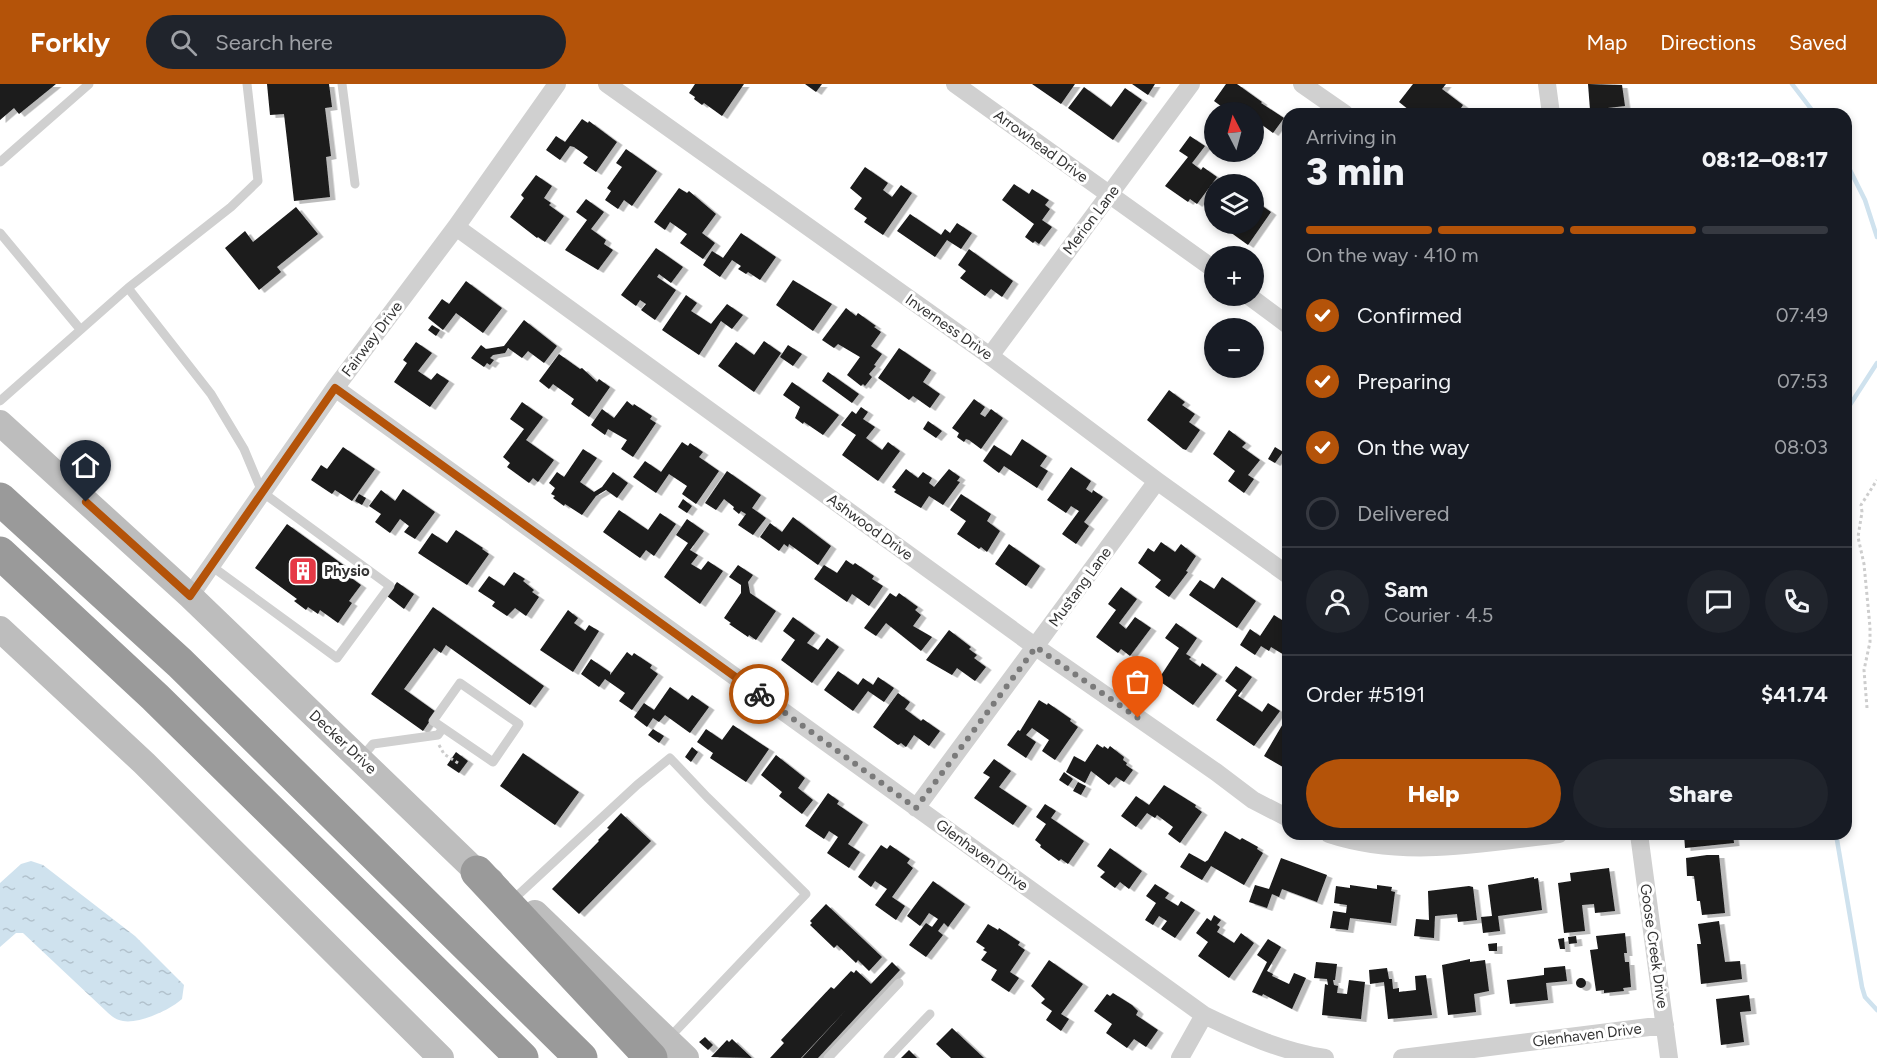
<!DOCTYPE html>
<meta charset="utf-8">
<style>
body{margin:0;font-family:Figtree,sans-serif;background:#20242c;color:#f1f3f6;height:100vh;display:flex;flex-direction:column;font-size:22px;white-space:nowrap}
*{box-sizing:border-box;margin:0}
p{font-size:20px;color:#9ea1a6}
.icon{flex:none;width:33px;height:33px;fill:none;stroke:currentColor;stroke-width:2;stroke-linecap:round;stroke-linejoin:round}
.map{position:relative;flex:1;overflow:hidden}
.side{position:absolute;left:1282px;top:24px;width:570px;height:732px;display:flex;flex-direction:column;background:#171b24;border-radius:18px;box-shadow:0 3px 9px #0003}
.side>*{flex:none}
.needle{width:39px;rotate:354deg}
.fabs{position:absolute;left:1204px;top:18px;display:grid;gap:12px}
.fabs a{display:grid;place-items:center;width:60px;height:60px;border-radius:50%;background:#171b24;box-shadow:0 3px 9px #0003;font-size:30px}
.pin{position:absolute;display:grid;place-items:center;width:51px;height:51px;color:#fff;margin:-62px -26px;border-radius:50% 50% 50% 0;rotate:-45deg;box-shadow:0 0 6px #0007}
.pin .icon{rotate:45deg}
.courier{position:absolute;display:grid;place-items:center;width:60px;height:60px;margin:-30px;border:4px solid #b45309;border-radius:50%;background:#fff;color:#222;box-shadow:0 2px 8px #0007}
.head em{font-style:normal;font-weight:800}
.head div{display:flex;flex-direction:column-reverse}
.head{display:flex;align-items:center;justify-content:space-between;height:102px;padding:0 24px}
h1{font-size:39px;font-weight:800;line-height:45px}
.bar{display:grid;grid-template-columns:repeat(4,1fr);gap:9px 6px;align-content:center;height:72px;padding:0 24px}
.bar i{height:8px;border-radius:4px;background:#363941}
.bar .on{background:#b45309}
.bar p{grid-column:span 4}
.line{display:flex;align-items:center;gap:15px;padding:0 24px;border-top:2px solid #363941}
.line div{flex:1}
.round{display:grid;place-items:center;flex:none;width:63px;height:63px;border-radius:32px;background:#20242c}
ol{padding:0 24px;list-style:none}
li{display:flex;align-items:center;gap:18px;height:66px}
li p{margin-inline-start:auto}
li .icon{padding:6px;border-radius:50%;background:#b45309;color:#fff;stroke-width:4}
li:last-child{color:#9ea1a6}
li i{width:33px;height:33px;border:3px solid #363941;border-radius:50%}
.primary-button{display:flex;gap:12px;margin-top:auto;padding:12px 24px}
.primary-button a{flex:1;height:69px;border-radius:36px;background:#b45309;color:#fff;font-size:24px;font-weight:800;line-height:69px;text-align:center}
.primary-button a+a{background:#20242c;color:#f1f3f6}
header{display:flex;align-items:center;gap:36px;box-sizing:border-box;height:84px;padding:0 30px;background:#b45309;color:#fff}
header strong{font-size:28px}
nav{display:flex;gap:33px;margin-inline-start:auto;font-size:21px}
.search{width:420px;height:54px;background:#20242c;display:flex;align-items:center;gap:15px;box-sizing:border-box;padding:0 21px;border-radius:33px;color:#9ea1a6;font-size:22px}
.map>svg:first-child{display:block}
</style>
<header>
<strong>Forkly</strong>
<div class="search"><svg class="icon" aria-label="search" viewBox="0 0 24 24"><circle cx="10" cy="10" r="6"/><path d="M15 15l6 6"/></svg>Search here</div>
<nav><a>Map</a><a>Directions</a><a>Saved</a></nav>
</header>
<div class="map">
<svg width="1877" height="974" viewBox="0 0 1877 974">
<defs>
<pattern id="water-ripples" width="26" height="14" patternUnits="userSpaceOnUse" patternTransform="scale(1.5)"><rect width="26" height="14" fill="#cfe2ee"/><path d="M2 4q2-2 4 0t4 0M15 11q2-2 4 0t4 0" fill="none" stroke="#b2c2cd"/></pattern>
<filter id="shadow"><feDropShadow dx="5.5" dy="3" stdDeviation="0" flood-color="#0004"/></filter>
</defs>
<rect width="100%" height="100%" fill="#fff"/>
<!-- water -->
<path fill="url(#water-ripples)" d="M31,777L43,781L135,852L184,901L182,915C170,926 139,940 123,937C116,936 111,932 106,927L23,849H16L0,863V799L21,780Z"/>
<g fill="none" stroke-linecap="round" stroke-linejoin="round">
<!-- stream -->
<path stroke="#cfe2ee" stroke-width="4.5" d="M1792,0L1815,30
M1846,78L1865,116L1877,153
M1846,327L1877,279
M1836,750L1862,903L1865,913L1877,926"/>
</g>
<!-- building -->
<path fill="#1a1a1a" filter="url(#shadow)" d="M0,0H56L19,30L14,24L0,36Z
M267,0H329L332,23L325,24L331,72L326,73L330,113L294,117L284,30L270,31Z
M695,0H744L722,32L704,19L702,21L694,15L695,13L689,9Z
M805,0H822L816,8Z
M1032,0H1075L1061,20Z
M1132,0H1155L1148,11Z
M1226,0H1237L1262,18L1261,19L1284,34L1273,49L1254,35V28H1229L1214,17Z
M1413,0H1446L1442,5L1463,21L1457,30H1406L1409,26L1399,18Z
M1588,0L1622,1L1625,22L1590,26Z
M1084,3L1111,23L1125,4L1142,16L1113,56L1068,24Z
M582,35L588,39L589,37L617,58L596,88L583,79L588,73L574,63L570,62L560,76L546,66L556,52L565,58Z
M1190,52L1205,62L1192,79L1201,86L1203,83L1217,93L1197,120L1190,115L1188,118L1165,102L1188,73L1179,67Z
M626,65L657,87L632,122L624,116L618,125L605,116L611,107L607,104L622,83L616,79Z
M865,83L888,99L883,106L892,113L901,101L912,109L883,151L864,138L867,134L854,125L862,114L850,104Z
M536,91L552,102L544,114L551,119L549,121L564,132L545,158L538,153L537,154L510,133L524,114L521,111Z
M1014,100L1029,110L1032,105L1049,116L1045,121L1050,125L1042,136L1052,143L1039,160L1035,157L1033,159L1025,153L1034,140L1002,116Z
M679,104L687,109L689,107L716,130L702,149L715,159L703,175L680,159L687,150L670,138L665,146L654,138Z
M586,115L604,128L591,145L606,156L604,160L613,166L598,186L565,166L587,136L576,128Z
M1254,116L1271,128L1248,161L1230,148L1236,140H1254Z
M296,123L318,150L277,183L281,188L259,206L225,164L245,147L253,158Z
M910,130L941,151L945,145L950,149L957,139L972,149L961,165L947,156L935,173L897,147Z
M741,149L776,173L760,196L748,188L746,190L738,185L741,182L732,176L720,193L703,181L712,167L723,174Z
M656,164L683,183L671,199L659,190L657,193L676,206L655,236L641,226L646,220L640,216L636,222L621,211Z
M969,165L1013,197L1002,213L991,205L985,212L960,194L966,187L958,181Z
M793,196L832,220L813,247L776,221Z
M466,197L502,224L483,249L456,229L443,246L428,234L442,215L449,220Z
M686,211L697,219L691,227L711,240L727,220L743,231L732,245L721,237L699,271L662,246Z
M846,224L856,232L858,229L876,242L874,243L881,248L871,262L882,270L874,281L876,282L869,290L872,293L865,302L863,300L861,302L847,291L860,273L838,260L834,264L822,256Z
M524,236L557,262L544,279L528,267L522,274L508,264L505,269L493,271L490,274L494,276L490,281L487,279L484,283L471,274L481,261L486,265L504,262Z
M432,241L440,246L436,252L428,246Z
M764,257L781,269L754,308L718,282L736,258L754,271Z
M416,258L432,269L418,287L431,296L437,289L449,297L430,323L394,298L407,279L403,276Z
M788,261L802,270L793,282L780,273Z
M899,264L931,286L923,298L940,310L930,324L913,312L909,316L878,294Z
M559,270L580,285L582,284L597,298L599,295L610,303L589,333L571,320L574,315L553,300L549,305L539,297Z
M828,288L859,310L852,319L822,297Z
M792,298L839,331L823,351L804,338L803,340L795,334L800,323L783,311Z
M1169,306L1185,318L1182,321L1195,330L1189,338L1200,346L1186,366L1183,365L1147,336Z
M974,315L985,323L980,330L985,333L991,325L1003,334L981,365L969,356L966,355L964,358L957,353L959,349L952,344Z
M627,317L633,322L634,320L652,332L650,335L656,339L633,373L621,365L627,356L608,345L605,351L591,341L602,325L614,334Z
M522,318L543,333L526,356L554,376L538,398L533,394L529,399L507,383L510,379L503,373L524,345L510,335Z
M861,323L868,328L863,335L875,343L866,354L882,366L888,358L900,367L878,397L842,371L856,351L841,341L852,327L856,330Z
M928,337L942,347L936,354L923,345Z
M1229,346L1246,359L1242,363L1260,376L1248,391L1254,395L1244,409L1228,397L1235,387L1213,370Z
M1022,355L1047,372L1040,382L1048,387L1037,404L1004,382L999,389L983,377L994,361L1011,372Z
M682,358L688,362L690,359L703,368L699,373L719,387L696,420L682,410L687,402L669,390L656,409L633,393L645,377L661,388Z
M343,363L375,385L352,417L335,406L332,410L311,396L321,381L327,385Z
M1275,363L1283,368L1275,379L1268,375Z
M583,365L597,374L580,398L594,408L602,403L613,388L628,399L617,414L606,406L596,412L582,431L565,420L564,422L553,414L555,412L551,410L555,404L549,399L557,388L564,393Z
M1071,383L1091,397L1086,405L1092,409L1093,406L1103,413L1084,438L1089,442L1076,460L1062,450L1079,427L1071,422L1066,429L1047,416Z
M906,385L918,394L923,388L932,394L929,399L934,403L949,385L960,393L957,397L960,398L943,421L929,412L921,424L894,408L896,406L892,403Z
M727,387L761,411L752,424L766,434L753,451L738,441L746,430L741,427L739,430L733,425L734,423L724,415L716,426L705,419Z
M403,405L435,428L415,455L404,448L409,442L400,435L390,449L375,438L381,430L369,422L381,406L395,417Z
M359,410L366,414L362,421L355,417Z
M961,410L991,430L987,437L1000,447L987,468L981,463L979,465L957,450L966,437L950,426Z
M683,415L692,422L687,429L678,423Z
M619,426L648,446L660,429L676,440L654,472L646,466L640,474L603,448Z
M793,433L831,462L818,481L789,460L788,463L784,460L779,467L760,453L770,439L782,448Z
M687,435L704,447L690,466L698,471L691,480L701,486L708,477L723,487L700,520L664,493L688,459L676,451Z
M287,440L349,485L346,490L361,501L349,517L352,519L338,539L320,526L318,530L308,523L306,526L294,517L297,515L255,484Z
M456,446L483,464L482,465L489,470L467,501L418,469L432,449L447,459Z
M1161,458L1175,468L1181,460L1196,472L1186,487L1188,488L1169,513L1155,503L1161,496L1138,479L1148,464L1154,468Z
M1009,460L1040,482L1026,502L995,480Z
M846,476L853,481L855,479L874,492L872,495L883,502L869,522L852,510L847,518L814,495L824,481L837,489Z
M738,481L753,491L748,498L750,509L776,527L756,556L749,551L748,553L729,540L731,539L724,534L741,509V501L729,493Z
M514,488L525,495L523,497L534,506L532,508L539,513L526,532L515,524L507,532L492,522L495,518L478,507L489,492L504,502Z
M1222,493L1256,517L1237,544L1189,511L1200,496L1214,505Z
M397,498L414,510L404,525L387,512Z
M1121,503L1137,515L1119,539L1126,545L1135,533L1151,544L1130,572L1121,565L1118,569L1096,553L1116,526L1108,520Z
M890,509L896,513L899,509L918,523L915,526L921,531L913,542L932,553L921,567L886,539L876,552L864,544Z
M433,523L544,602L530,621L446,561L441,569L434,564L404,605L436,628L423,647L371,610Z
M568,526L578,534L574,539L585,547L589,541L599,547L573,588L540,566Z
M1274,531L1288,540V577L1284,574L1286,572L1271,563L1269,567L1261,562L1255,571L1240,561L1250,545L1260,552Z
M793,533L815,549L807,559L818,566L827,554L839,563L812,599L781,576L795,556L783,547Z
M1176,539L1197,554L1186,570L1191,573L1189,575L1200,583L1202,579L1217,590L1193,621L1158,596L1179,564L1165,554Z
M949,546L971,563L969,565L977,571L974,574L986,583L975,597L957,584L952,591L926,576Z
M627,568L632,572L634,569L652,581L650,584L658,590L632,626L619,617L625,609L605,595L599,603L581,590L591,575L610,588V591Z
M1236,582L1252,593L1238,612L1262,628L1268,619L1280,627L1254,662L1216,636L1237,606L1225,597Z
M838,587L858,601L863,594L873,601L878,593L894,604L884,618L868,607L853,627L824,606Z
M670,603L688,616L692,611L709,623L690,649L665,631L659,638L653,634L647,643L634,633L644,619L654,626Z
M898,609L910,618L905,625L921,637L923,635L940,647L929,662L914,651L906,663L901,659L898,661L873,643Z
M1039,616L1047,621L1048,619L1071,635L1070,637L1078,643L1055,676L1042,667L1049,656L1032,644L1026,651L1036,658L1026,674L1007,661L1018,646L1020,647Z
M1284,638L1288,641V686L1264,672Z
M733,641L769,665L746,698L710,674L713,669L697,658L706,645L722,656Z
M653,645L664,652L659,659L648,651Z
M1097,660L1103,664L1104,662L1108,665L1110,662L1124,673L1123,676L1127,679L1126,681L1133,686L1124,698L1116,693L1109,701L1091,687L1085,699L1066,688L1074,672L1085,678Z
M692,663L698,668L691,678L685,673Z
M456,668L468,677L459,689L447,681Z
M523,669L579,708L555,741L500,702Z
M776,671L805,694L798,704L813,716L802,730L779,712L782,708L761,691Z
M994,675L1011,687L999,703L1027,722L1013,741L974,714L990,693L983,689Z
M1064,688L1073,695L1068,702L1059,696Z
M1078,698L1086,702L1081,711L1073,707Z
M1164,701L1196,721L1195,723L1202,728L1180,759L1168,750L1173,743L1157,731L1155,734L1147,729L1136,743L1121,732L1136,712L1149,721Z
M828,709L839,717L837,720L863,738L848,760L860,768L849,784L827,769L838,753L829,747L824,755L805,742Z
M1045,720L1056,727L1051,734L1084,757L1068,780L1061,775L1059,777L1040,763L1041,761L1035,756L1046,740L1036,733Z
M621,729L651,757L579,830L552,805L599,757L598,756L609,745L607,744Z
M1225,747L1240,756L1242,754L1258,763L1257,765L1263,769L1244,801L1211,782L1202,796L1180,783L1189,769L1205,778L1208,776Z
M1684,750H1733L1734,759L1685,764Z
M881,761L887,765L890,761L910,775L907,779L913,784L892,813L905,822L896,836L875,821L887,805L875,797L871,803L858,793Z
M1110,764L1142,787L1129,805L1120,798L1115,804L1100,793L1105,788L1097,782Z
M1707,771H1719L1725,829L1702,831L1700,817H1697L1694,792H1687L1686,774Z
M1281,774L1327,791L1317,818L1282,805L1279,813L1272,810L1267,824L1249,818L1255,801L1269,805Z
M1609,784L1615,827L1595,829L1594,820L1582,821L1585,847L1564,849L1558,799L1571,797L1570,789Z
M1534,793V795L1538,794L1542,826L1498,832L1500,847L1483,849L1481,833L1492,832L1488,801Z
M933,797L965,820L948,843L944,839L938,847L943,851L926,873L909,861L926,839L932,843L938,835L929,829L920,842L907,832Z
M1155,800L1169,809L1165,814L1178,822L1181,817L1195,826L1175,854L1161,845L1167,837L1159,832L1153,841L1145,836L1156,819L1146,812Z
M1350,801L1377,805V801L1392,803L1391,807L1395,808L1391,839L1350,834L1348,846L1330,844L1333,827L1346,829L1347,821L1334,819L1336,802L1350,804Z
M1469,802L1473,803L1477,836L1458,838L1457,830L1435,832L1434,854L1414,852L1416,835L1429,836L1428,807Z
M826,820L882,873L869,887L858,876L856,879L837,861L834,864L810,841L812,839L810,837Z
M1214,831L1221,836L1217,841L1220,843L1217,848L1234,859L1241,849L1254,859L1229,894L1198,872L1208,858L1196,849L1207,834L1211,837Z
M1719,837L1725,878L1740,877L1742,895L1701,900L1697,860H1701L1698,840Z
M988,840L998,846L999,844L1020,858L1018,861L1025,866L1010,888L1019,894L1009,908L991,896L997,886L981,876L987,868L983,866L985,864L976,858Z
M1625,849L1627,869H1624L1625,878H1629L1631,903L1623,904L1624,907L1604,909V906L1596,907L1590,866L1598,865L1596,852Z
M1576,852L1577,859L1569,860L1568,853Z
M1564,854L1565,865H1560L1558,855Z
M1268,855L1281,863L1267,887L1273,890L1272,892L1289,900L1294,889L1306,894L1292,925L1263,910L1262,912L1252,908L1267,878L1257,871Z
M1497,859V867H1489L1488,860Z
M1470,875V878L1485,876L1489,907L1474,910L1476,928L1448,931L1442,881Z
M1049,876L1083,900L1061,930L1069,935L1061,947L1046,936L1052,927L1041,919L1045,915L1031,902Z
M892,878L900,886L818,974H802L846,926L801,974H770L784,959L781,956L831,903L834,905L851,887L854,889L856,886L871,900Z
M1316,878L1337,880L1335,896H1333L1334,901L1338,902L1337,909L1347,910L1349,896L1365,898L1361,935L1322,931L1325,900L1328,901L1327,895L1314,894Z
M1565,882L1567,897L1546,899L1548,916L1510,920L1507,896L1544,891V884Z
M1387,884L1389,895H1392L1393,905L1399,904V908L1416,906L1415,892L1426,891L1432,931L1388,935L1384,898L1370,900L1369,886Z
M1576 899a5 5 0 1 1 10 0a5 5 0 1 1-10 0Z
M1113,909L1132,921L1138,927L1136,931L1158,946L1146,963L1134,955L1127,964L1106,949L1112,940L1094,927L1107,910L1110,912Z
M1749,911L1751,927L1740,928L1744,958L1721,961L1716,915Z
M952,944L984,974H951L936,960Z
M705,953L713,961L708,966L699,958Z
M732,955L752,974L711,973L727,956L729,958Z
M909,966L917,974H901Z"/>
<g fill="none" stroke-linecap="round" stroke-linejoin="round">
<!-- path -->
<path stroke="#cdcdcd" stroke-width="3" stroke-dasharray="3 3" stroke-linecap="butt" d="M1867,624L1864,586L1870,558V543L1864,480L1858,453L1862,428L1861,421L1877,396
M439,661L444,670L458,679"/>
<!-- service -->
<path stroke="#d0d0d0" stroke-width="9" d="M342,0L355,100
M0,78L89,0
M0,149L80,245
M128,204L211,310L244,365L262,408L390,502L337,574L210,481
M0,317L128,204L231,123L258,97L247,0
M460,599L519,640L493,678L433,637Z
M362,673L373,660L438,651L443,644
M517,812L637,701L670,674L707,713L806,810L669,954
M828,974L899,899
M888,974L930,930"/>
<!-- minor -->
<path stroke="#d0d0d0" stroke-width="18" d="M607,0L990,272L1157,397L1288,491
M955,0L1215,186
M1302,0L1345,30
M1547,0L1551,30
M456,143L1036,563L1216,688L1253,716L1288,734
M1249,212L1288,241
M990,272L1191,0
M335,304L1204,931C1243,950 1281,967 1325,974
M190,512L335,304L456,143L557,0
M916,724L1157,397
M1329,750C1404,775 1483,759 1559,750
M1639,750L1669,974
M1180,974L1204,931
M1402,974L1665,941"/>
<!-- secondary -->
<path stroke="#bdbdbd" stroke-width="26" d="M0,339L190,512L477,788L491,797
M0,545L144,679L441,974
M535,829L686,974"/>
<!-- motorway -->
<path stroke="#9a9a9a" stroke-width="33" d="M0,415L180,579L581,974
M0,469L155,613L522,974
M477,788L651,974"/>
</g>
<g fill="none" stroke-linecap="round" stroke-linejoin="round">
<!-- done -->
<path stroke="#7a7a7a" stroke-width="6" stroke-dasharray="0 10.8" d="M759,610L916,724L1036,563L1138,634"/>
<!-- route -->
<path stroke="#b45309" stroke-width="8" d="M86,418L190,512L335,304L759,610"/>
</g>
<!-- icons -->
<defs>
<g id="building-square" transform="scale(1.5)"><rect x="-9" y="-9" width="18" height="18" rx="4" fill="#e63946" stroke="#fff"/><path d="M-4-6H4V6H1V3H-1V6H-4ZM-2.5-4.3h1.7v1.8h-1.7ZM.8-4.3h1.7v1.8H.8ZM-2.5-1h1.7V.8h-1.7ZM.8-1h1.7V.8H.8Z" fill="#fff"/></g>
</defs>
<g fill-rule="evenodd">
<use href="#building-square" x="303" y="487"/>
</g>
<g text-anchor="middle" stroke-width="6" stroke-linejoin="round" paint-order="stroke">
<!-- street labels -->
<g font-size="15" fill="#333" stroke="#fff">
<text transform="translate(1041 62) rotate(36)" y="5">Arrowhead Drive</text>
<text transform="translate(1091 136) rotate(-53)" y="5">Merion Lane</text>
<text transform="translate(949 243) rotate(35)" y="5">Inverness Drive</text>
<text transform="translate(372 255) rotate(-53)" y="5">Fairway Drive</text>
<text transform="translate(870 443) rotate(36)" y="5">Ashwood Drive</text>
<text transform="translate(1080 503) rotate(-54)" y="5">Mustang Lane</text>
<text transform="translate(343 658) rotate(43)" y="5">Decker Drive</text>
<text transform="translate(982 771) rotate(36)" y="5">Glenhaven Drive</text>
<text transform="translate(1654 862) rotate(82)" y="5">Goose Creek Drive</text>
<text transform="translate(1587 951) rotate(-7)" y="5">Glenhaven Drive</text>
</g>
<!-- poi labels -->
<g font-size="15" font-weight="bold" fill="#333" stroke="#fff" text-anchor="start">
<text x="324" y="492">Physio</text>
</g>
</g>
</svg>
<div class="fabs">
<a><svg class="needle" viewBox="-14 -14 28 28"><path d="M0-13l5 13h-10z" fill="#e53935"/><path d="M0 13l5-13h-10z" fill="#9ea1a6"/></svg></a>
<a><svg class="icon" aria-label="layers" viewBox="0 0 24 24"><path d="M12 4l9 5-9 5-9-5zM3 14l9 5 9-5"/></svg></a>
<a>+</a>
<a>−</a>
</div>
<div class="pin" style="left:1138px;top:634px;background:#ea580c"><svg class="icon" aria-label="bag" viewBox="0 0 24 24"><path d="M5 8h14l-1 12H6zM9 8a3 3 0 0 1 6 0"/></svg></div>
<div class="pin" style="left:86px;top:418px;background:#1f2937"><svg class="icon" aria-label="home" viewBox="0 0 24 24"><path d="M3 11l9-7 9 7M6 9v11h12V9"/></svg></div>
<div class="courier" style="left:759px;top:610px"><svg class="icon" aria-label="bike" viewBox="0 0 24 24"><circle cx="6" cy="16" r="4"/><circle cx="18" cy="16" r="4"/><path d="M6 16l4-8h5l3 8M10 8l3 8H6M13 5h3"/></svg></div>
<section class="side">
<div class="head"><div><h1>3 min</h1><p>Arriving in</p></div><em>08:12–08:17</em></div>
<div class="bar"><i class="on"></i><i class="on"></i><i class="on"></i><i></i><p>On the way · 410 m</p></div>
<ol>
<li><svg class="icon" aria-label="check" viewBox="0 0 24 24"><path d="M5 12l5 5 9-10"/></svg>Confirmed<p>07:49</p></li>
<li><svg class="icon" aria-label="check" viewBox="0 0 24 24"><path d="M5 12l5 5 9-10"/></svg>Preparing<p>07:53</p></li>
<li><svg class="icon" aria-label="check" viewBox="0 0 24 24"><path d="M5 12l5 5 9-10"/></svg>On the way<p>08:03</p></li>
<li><i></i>Delivered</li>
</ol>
<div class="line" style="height:108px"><a class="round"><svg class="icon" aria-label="person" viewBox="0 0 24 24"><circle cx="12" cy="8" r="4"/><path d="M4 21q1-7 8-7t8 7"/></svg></a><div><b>Sam</b><p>Courier · 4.5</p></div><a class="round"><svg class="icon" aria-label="chat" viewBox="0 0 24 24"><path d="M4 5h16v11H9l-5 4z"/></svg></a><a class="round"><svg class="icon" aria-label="phone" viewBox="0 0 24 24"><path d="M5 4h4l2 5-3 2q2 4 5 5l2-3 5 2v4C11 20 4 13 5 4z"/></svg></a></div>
<div class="line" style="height:78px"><div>Order #5191</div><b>$41.74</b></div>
<div class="primary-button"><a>Help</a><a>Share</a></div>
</section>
</div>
